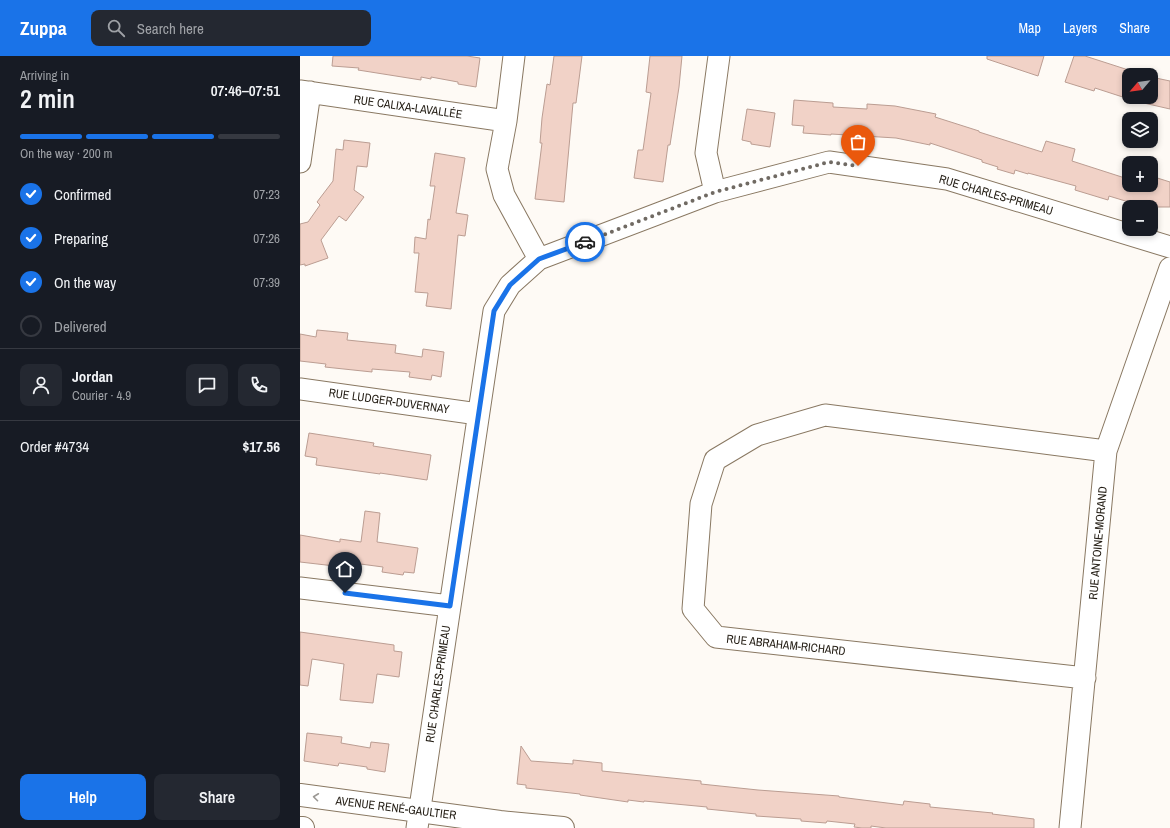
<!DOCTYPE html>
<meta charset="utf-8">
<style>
body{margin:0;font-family:"Archivo Narrow",sans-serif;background:#242831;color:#f1f3f6;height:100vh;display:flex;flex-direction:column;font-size:15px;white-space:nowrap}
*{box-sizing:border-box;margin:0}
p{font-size:13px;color:#9ea1a6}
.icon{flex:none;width:22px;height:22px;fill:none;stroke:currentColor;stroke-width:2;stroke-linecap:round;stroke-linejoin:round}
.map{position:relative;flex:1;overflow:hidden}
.sheet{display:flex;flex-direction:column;background:#171b24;width:300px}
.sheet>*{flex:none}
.needle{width:26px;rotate:241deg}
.controls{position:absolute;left:822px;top:12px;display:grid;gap:8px}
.controls a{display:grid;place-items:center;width:36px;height:36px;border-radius:8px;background:#171b24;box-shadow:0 2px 6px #0003;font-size:20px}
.pin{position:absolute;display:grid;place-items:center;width:34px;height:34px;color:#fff;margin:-41px -17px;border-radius:50% 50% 50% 0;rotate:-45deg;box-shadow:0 0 4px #0007}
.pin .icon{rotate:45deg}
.courier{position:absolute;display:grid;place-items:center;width:40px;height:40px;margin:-20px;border:3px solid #1a73e8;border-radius:50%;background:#fff;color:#222;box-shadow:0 1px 5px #0007}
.headline em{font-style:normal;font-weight:600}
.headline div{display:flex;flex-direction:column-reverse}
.headline{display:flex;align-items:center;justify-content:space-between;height:68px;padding:0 20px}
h1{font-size:26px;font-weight:600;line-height:30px}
.bar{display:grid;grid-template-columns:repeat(4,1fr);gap:6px 4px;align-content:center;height:48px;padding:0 20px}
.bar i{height:5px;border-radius:3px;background:#363941}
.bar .current{background:#1a73e8}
.bar p{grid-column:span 4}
.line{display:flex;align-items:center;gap:10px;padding:0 20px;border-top:1px solid #363941}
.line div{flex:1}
.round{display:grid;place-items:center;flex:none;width:42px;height:42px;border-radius:8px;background:#242831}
ol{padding:0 20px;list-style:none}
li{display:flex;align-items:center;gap:12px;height:44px}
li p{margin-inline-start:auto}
li .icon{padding:4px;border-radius:50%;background:#1a73e8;color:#fff;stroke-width:4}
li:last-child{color:#9ea1a6}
li i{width:22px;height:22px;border:2px solid #363941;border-radius:50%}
.cta{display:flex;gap:8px;margin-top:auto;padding:8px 20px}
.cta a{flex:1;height:46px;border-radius:8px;background:#1a73e8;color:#fff;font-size:16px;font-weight:600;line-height:46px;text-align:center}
.cta a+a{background:#242831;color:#f1f3f6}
header{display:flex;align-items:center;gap:24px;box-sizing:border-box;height:56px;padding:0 20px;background:#1a73e8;color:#fff}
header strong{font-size:19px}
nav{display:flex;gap:22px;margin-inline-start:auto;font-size:14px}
.search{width:280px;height:36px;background:#242831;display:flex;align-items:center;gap:10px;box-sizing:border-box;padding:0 14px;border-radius:8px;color:#9ea1a6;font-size:15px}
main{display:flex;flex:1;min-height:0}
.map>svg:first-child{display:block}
</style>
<header>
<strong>Zuppa</strong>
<div class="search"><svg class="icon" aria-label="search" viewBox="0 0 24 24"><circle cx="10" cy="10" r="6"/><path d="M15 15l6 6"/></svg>Search here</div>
<nav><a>Map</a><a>Layers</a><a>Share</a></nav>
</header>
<main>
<section class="sheet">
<div class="headline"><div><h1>2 min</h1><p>Arriving in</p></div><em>07:46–07:51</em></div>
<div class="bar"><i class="current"></i><i class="current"></i><i class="current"></i><i></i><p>On the way · 200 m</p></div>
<ol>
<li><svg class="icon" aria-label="check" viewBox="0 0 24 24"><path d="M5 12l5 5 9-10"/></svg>Confirmed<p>07:23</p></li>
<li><svg class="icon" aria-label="check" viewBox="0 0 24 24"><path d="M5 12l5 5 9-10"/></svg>Preparing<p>07:26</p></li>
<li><svg class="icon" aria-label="check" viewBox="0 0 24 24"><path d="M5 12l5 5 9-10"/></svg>On the way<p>07:39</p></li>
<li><i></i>Delivered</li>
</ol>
<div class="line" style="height:72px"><a class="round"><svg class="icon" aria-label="person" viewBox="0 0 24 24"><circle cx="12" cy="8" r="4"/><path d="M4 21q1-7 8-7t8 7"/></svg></a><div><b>Jordan</b><p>Courier · 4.9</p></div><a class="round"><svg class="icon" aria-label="chat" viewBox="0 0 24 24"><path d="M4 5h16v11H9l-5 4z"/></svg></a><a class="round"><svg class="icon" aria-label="phone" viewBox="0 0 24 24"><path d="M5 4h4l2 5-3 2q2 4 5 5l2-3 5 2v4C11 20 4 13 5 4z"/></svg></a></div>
<div class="line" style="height:52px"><div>Order #4734</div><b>$17.56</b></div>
<div class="cta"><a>Help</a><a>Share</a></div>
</section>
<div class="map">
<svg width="870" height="772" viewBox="0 0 870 772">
<rect width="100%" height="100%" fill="#fefaf5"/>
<!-- building -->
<path fill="#f1d2c7" stroke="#bb9d92" d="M33,0H167L180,2L176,31L158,28V26L131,21V23L121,21V24L58,14L59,12L32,10Z
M254,0H282L276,47H273L264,146L235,143L242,87H240L242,62L247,28L250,29Z
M350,0H382L379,31L370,89H368L363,126L334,122L338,94H343L351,37L346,36Z
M687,0H744L738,20L687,3Z
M774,0H785L844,19H829V41H851V21L870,25V53L835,45L795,32L794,35L765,26Z
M494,44L533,47V51L567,53V48L595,50L636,58L635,61L679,75V76L742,96L746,85L775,93L772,105L828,123L829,120V129H851V120L870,126V151H845L809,140L808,144L775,134L776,130L728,117V118L715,114L714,118L697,113L698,111L682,106V104L630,87V89L596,82L531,78V79L503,77L504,70L492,69Z
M447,53L475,57L470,91L451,88V86L442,84Z
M44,84L70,87L67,111L57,110L54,134L64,141L46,165L39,160L21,184L28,202L5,210V208L0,209V168L8,166L20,149L17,146L33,125L36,93L43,94Z
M135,97L165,102L156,157L168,159L165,180L158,179L151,253L126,250L128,237L115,236L119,197H114L115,181L126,183L128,163L130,164L135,130H130Z
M17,274L48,277L47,284L96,289L95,297L122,301L123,293L144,296L141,321L132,319L131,324L109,321L110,316L72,313V316L25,311L26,308L0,305V278L16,281Z
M9,377L74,387L73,390L131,399L127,424L80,417V418L16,409L17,402L5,400Z
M65,455L80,457L77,486L118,492L114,517L104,516L103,519L82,516L83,511L53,507L52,512L0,506V479L40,486V483L61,486Z
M0,576L94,589V595L102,596L99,621L77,618L73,647L40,644L44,608L12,603L8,630L0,629Z
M7,677L42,681L41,687L70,692L71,686L89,688L85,716L67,713V711L39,707L38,710L4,705Z
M221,690L231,705L273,708V704L302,707V715L401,725V728L458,734L539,740V741L603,749L604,745L630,748V751L693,757L692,758L734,763V772H586L571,770V772H562L554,771L555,768L527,765L526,767L501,765V763L456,760V758L407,753V751L344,745V746L328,744V746L280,739V738L226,732V729L217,728Z"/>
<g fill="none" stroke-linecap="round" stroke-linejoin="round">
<!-- minor casing -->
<g stroke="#897862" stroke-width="23">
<path id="minor" d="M214,0L206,65L197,113L204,139L239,203
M0,35L206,65
M0,106L10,36
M415,136L406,97L419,0
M0,333L178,358
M0,532L150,550
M785,622L416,581L393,553L401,448L415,404L457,379L525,359L806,395
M117,772L194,255L210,229L239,203L415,136L529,106L647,123L870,191
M770,772L806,395L870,212"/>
</g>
<!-- tertiary casing -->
<g stroke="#897862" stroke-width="24">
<path id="tertiary" d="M0,739L200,766L263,772
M0,772H3"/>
</g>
<!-- minor -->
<use href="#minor" stroke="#fff" stroke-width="21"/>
<!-- tertiary -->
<use href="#tertiary" stroke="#fff" stroke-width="22"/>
</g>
<!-- one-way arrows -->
<defs><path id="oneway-chevron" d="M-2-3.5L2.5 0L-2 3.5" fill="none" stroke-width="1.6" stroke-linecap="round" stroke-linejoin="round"/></defs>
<use stroke="#9c9995" href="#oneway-chevron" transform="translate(16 741) rotate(-173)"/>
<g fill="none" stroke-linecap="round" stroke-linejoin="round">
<!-- done -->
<path stroke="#706a63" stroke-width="4" stroke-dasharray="0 7.2" d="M285,186L415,136L529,106L558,110"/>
<!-- route -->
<path stroke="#1a73e8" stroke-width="5" d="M45,537L150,550L194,255L210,229L239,203L285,186"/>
</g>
<g text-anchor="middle" stroke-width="3.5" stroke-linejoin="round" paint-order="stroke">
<!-- street labels -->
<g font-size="12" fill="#231d14" stroke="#fff">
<text transform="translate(108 51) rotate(8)" y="4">RUE CALIXA-LAVALLÉE</text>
<text transform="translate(696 139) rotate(16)" y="4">RUE CHARLES-PRIMEAU</text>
<text transform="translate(89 345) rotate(8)" y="4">RUE LUDGER-DUVERNAY</text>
<text transform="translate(798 487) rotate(-85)" y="4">RUE ANTOINE-MORAND</text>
<text transform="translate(486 589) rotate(6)" y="4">RUE ABRAHAM-RICHARD</text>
<text transform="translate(138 628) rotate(-82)" y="4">RUE CHARLES-PRIMEAU</text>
<text transform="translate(96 752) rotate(7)" y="4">AVENUE RENÉ-GAULTIER</text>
</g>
</g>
</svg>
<div class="controls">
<a><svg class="needle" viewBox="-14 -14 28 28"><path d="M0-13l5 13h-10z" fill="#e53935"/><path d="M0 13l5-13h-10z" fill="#9ea1a6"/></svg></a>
<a><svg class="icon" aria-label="layers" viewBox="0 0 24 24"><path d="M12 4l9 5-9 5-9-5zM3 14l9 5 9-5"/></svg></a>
<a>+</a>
<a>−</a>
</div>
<div class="pin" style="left:558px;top:110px;background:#ea580c"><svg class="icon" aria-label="bag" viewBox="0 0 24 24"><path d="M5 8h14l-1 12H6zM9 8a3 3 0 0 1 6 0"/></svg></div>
<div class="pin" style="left:45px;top:537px;background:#1f2937"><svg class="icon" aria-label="home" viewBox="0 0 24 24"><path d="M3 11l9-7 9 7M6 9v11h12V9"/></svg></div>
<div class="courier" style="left:285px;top:186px"><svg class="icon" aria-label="car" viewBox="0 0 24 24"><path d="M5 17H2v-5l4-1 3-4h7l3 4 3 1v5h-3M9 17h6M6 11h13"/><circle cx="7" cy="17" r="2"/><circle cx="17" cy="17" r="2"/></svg></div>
</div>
</main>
